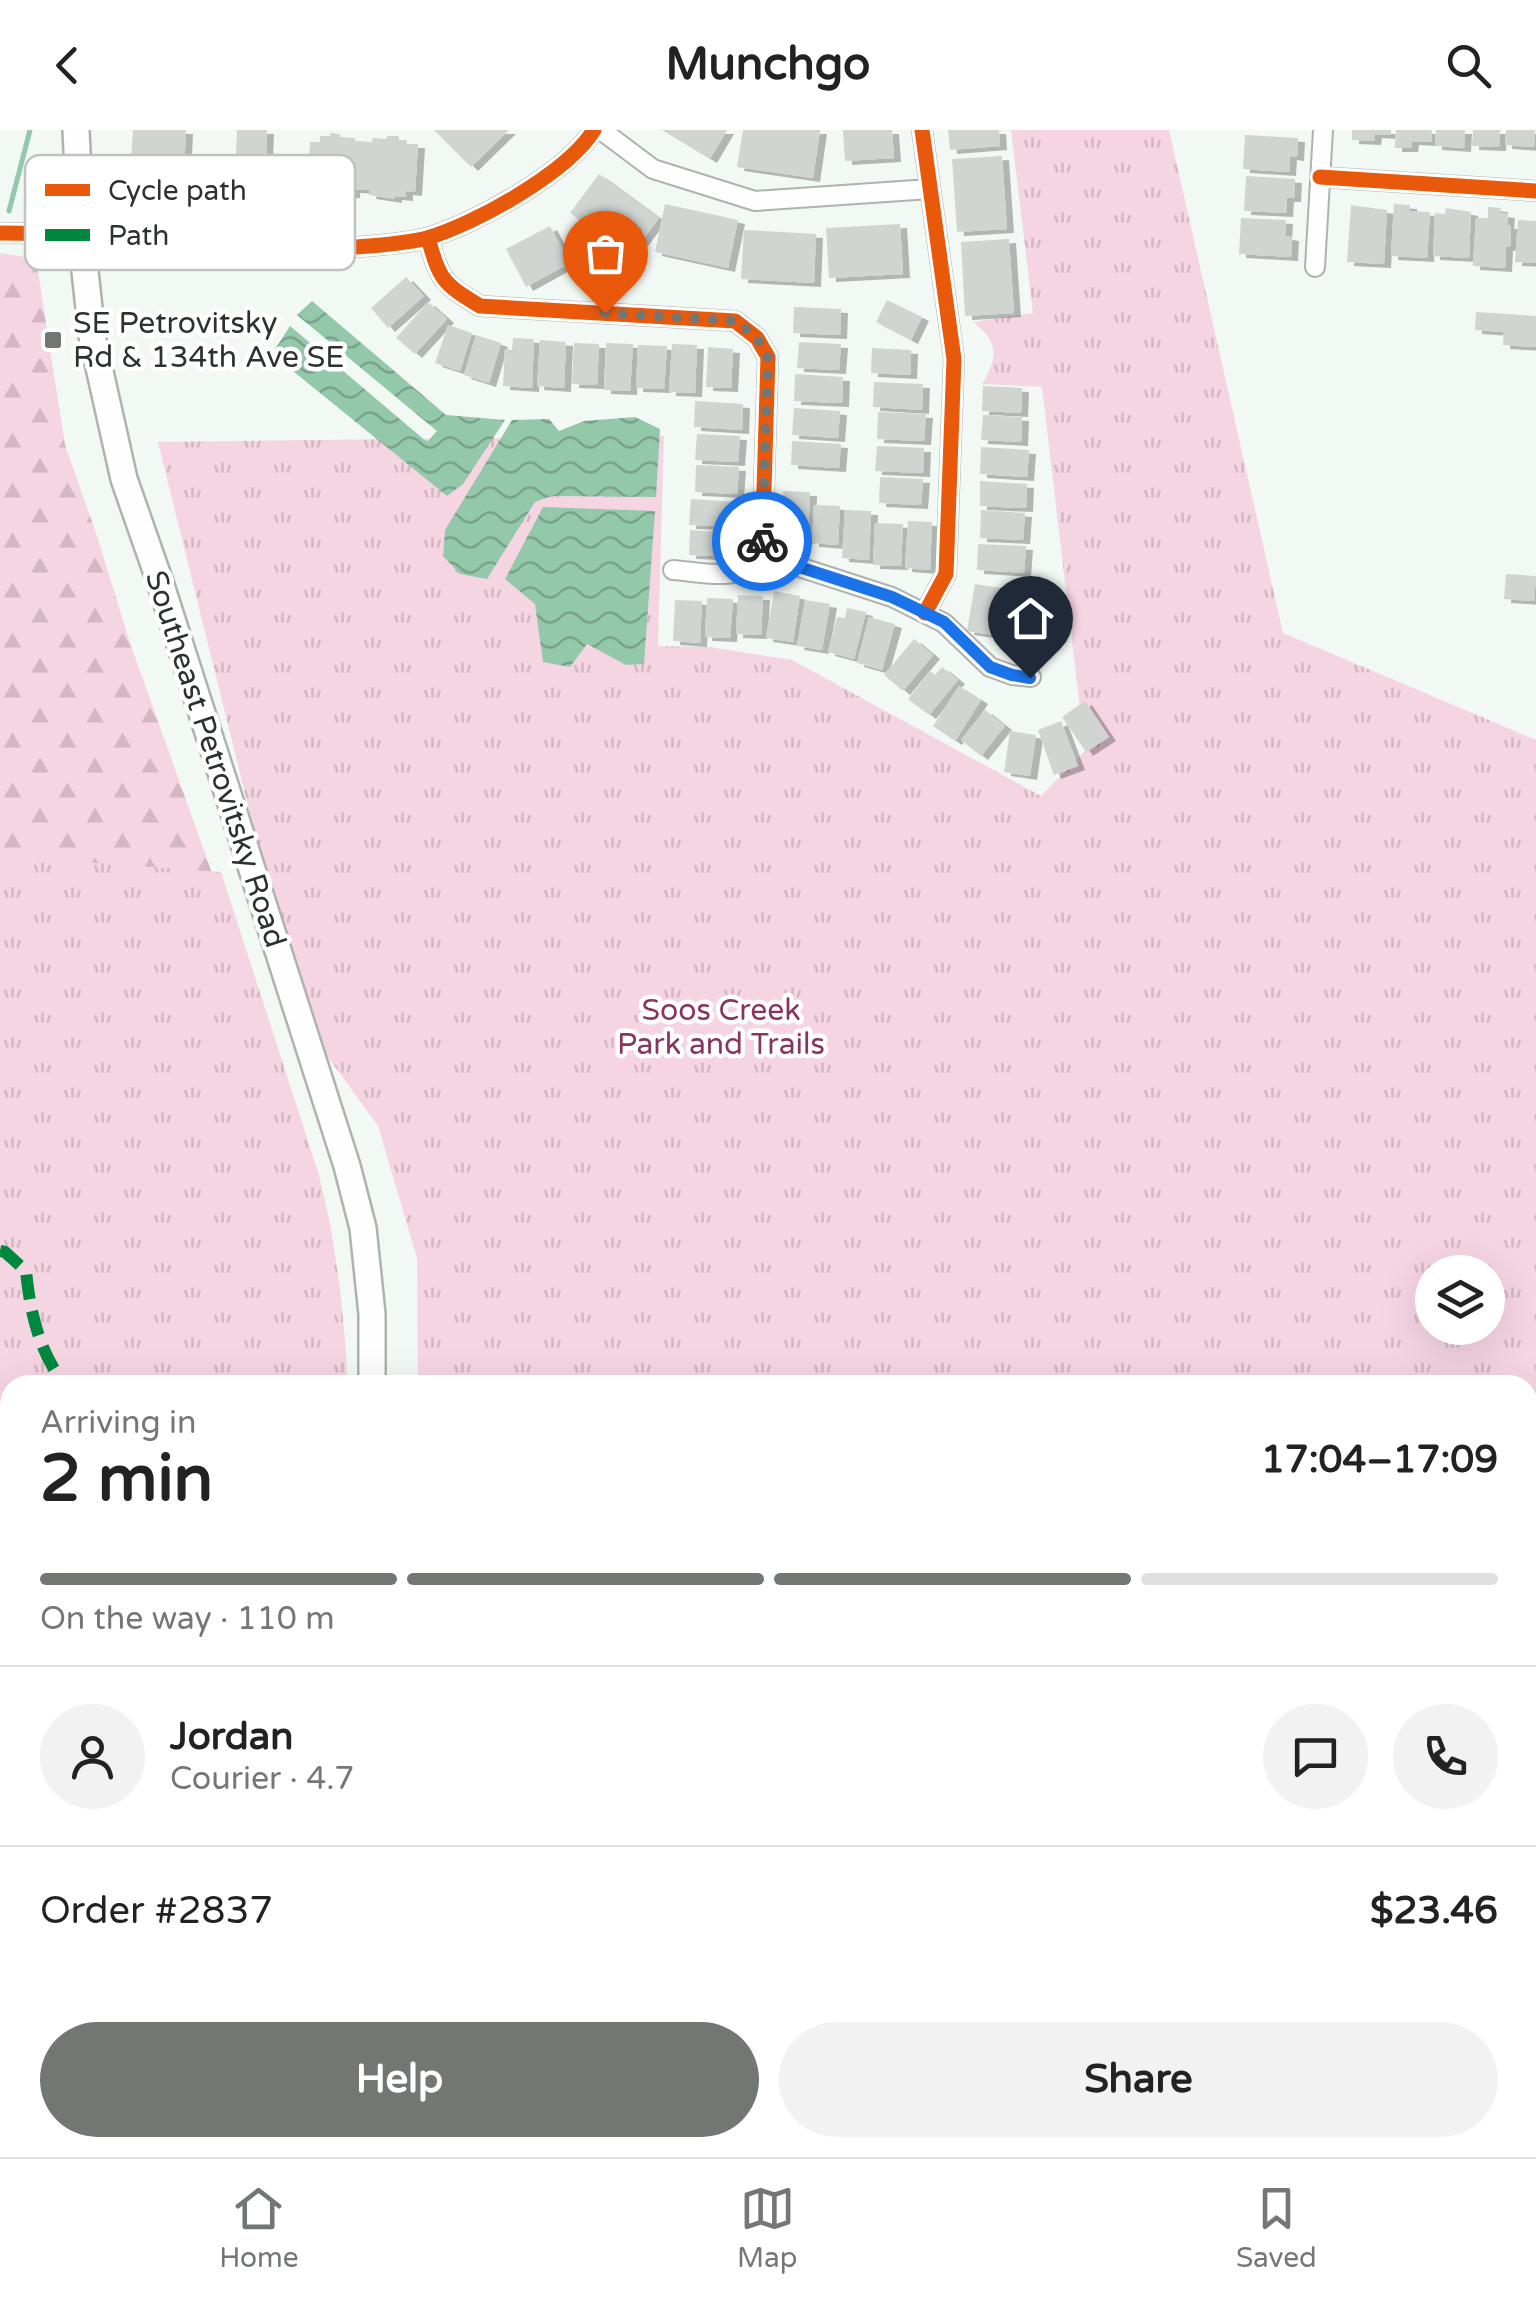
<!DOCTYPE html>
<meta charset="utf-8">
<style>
body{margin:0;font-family:"Varela Round",sans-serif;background:#f2f2f2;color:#222;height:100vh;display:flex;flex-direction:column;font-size:38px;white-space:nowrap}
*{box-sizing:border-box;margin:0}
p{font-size:32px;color:#767676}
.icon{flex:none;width:55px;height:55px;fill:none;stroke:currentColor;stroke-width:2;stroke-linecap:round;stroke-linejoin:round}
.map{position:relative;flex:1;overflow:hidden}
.drawer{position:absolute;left:0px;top:1245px;width:1538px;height:782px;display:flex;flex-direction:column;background:#fff;border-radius:30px 30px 0 0;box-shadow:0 10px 40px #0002}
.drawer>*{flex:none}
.tools{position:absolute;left:1415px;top:1125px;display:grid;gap:20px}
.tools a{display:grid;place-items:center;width:90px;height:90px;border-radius:50%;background:#fff;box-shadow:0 10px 40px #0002;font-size:50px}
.pin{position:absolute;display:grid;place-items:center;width:85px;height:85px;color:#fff;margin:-102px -42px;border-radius:50% 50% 50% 0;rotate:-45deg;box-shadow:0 0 10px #0007}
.pin .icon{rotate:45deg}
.courier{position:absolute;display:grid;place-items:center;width:100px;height:100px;margin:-50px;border:8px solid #1a73e8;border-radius:50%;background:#fff;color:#222;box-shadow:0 2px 12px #0007}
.head em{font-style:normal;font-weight:700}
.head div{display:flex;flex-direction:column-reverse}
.head{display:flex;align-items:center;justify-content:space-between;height:170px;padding:0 40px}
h1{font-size:65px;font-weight:700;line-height:75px}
.bar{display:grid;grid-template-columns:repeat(4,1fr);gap:15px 10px;align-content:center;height:120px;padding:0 40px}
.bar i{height:12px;border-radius:8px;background:#e0e0e0}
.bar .on{background:#727774}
.bar p{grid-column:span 4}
.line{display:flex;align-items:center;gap:25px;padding:0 40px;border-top:2px solid #e0e0e0}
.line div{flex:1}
.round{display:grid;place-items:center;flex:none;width:105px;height:105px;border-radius:52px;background:#f2f2f2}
.button{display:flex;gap:20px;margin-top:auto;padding:20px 40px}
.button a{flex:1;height:115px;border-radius:60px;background:#727774;color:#fff;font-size:40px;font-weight:700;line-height:115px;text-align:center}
.button a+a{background:#f2f2f2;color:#222}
header{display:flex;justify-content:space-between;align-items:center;height:130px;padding:0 40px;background:#fff;font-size:45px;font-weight:700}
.menu{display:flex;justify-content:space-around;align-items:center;height:140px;border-top:2px solid #e0e0e0;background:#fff;font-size:28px;color:#767676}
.menu a{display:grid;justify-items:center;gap:5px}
.menu .on{color:#727774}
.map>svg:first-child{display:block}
</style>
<header><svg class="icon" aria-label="back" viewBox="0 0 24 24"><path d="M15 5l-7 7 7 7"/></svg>Munchgo<svg class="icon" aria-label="search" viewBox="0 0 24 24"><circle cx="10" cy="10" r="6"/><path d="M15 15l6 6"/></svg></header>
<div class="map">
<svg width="1536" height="2027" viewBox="0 0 1536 2027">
<defs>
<pattern id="forest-firs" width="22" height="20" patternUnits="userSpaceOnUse" patternTransform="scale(2.5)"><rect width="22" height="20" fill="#f6d5e3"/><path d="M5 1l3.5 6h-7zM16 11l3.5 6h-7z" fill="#d3b7c3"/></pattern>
<pattern id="park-tufts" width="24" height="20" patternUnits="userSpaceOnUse" patternTransform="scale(2.5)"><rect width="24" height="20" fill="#f6d5e3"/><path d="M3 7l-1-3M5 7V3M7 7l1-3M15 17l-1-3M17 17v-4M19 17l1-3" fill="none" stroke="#d3b7c3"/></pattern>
<pattern id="water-waves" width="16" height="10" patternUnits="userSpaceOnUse" patternTransform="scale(2.5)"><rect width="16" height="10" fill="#94c8aa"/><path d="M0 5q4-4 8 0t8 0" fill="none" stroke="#79a38b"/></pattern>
<filter id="shadow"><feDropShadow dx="7" dy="4" stdDeviation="0" flood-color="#0004"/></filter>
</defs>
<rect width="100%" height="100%" fill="#f2f8f4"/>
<!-- forest -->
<path fill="url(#forest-firs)" d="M0,123L36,129L65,315L97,406L129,510L242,827L10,1255V1383L0,1382Z"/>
<!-- park -->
<path fill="url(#park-tufts)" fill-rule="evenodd" d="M1011,0H1169L1283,503L1536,610V2027H557V2018H1528V1255H418L417,1128L378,996L301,890L158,312L664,306L658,516L710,517L792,530L1041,666L1085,621L1042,257L982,254C999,227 998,211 973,192L1033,183ZM1432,1142H1488V1198H1432Z
M0,726L221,742L319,1045L331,1098L340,1159L346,1221L347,1255H10V1381L0,1380Z"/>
<!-- water -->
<path fill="url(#water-waves)" d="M312,171L446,285L505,290L463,354L447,366L272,224L290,196L427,312L437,301L297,185Z
M635,287L660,299L656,367L552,366L535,372L487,449L460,444L443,426L445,400L512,290L549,289L559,301L584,291Z
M543,377L655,381L644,534L626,535L587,514L570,537L543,532L535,474L505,449Z"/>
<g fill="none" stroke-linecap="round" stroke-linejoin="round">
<!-- stream -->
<path stroke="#94c8aa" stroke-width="5" d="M9,81L30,0"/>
</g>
<!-- building -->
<path fill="#d0d5d2" filter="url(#shadow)" d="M133,0H186L183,61L129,57Z
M237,0H267L266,27L236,25Z
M434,0H509L471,37Z
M662,0H727L710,29Z
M743,0H820L813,48L737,37Z
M843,0H892L894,28L845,31Z
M948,0H999L1000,16L950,20Z
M1352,0H1391V5L1375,4L1374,11L1352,10Z
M1396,0H1432L1431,12L1412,11L1411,18H1395Z
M1436,0H1465L1464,18L1435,16Z
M1473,0H1500L1499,17L1472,16Z
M1506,0H1535L1534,17L1505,15Z
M330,3L340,4V7L355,8V11L372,12L373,8L387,9V6H399V10H407V14H418L415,62L406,61V67L395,66V69L369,65L370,60L353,59V64L325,66L326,63L317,62L318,57L308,56L310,12H320V6H330Z
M1245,5L1298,8L1297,27L1290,26L1289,42L1243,39Z
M1002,26L1007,99L957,102L952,29Z
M599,44L659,88L630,127L570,83Z
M1246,46L1295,49L1294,68H1287L1286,83L1244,81Z
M665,74L738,90L728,138L655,122Z
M1394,74L1410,75V81L1430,82L1427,128L1391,126Z
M1351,75L1387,80L1384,134L1347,132Z
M1488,77L1501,78L1500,83L1508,84L1507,95H1511L1510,117H1506L1505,138L1473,136L1476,88H1488Z
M1446,78L1471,82L1469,128L1433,126L1435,83L1445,84Z
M1241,88L1286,90L1285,106L1292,107L1291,127L1239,124Z
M1518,90L1536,91V133L1515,132Z
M900,94L903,144L829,148L826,98Z
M550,96L570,133L526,157L506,119Z
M744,100L816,104L814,153L741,149Z
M1009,109L1014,183L965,186L961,112Z
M406,147L424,166L388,198L371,178Z
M887,170L922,187L911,210L876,192Z
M428,172L447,189L415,224L396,208Z
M794,177L841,179L840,205L793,203Z
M1476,182L1536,186V217L1503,215L1504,202L1475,200Z
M448,195L472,203L460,241L435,233Z
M476,205L501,213L489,253L464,245Z
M513,208L534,209L532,258L503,256L505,219L512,220Z
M540,210L566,212L564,258L537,256Z
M799,212L841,214L839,240L797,238Z
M574,213L599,214L597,255L572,254Z
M606,213L633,214L630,261L604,260Z
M672,214L697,215L695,263L669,262Z
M638,215L667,216L664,259L636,258Z
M708,217L733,219L731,258L706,257Z
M872,218L911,220L910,245L871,243Z
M795,244L843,247L842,273L794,271Z
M874,252L923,254L922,280L873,277Z
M983,256L1022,258L1021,283L982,281Z
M695,271L743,274L742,300L694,297Z
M794,278L840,281L838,308L792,305Z
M878,282L926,284L924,311L877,309Z
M983,285L1022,287L1021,312L981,310Z
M697,304L740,306L738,332L695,330Z
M792,311L841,314L839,338L791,335Z
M877,316L924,318L923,343L875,341Z
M981,317L1029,320L1027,347L980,344Z
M696,335L739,337L737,364L695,362Z
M880,347L923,349L921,375L879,373Z
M980,351L1027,354L1026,378L980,376Z
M783,361L810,362L808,410L787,409L788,389L782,388Z
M691,369L738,372L736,397L689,395Z
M814,375L840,376L838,415L812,413Z
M845,380L871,381L869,430L842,428Z
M981,380L1025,383L1023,410L980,408Z
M908,391L932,392L930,440L905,438Z
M875,393L903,394L901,436L873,435Z
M690,400L738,403L737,427L689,425Z
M978,414L1026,416L1024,443L977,440Z
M1506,444L1536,446L1534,471L1504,469Z
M975,454L1001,458L993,505L967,501Z
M774,461L800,466L793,512L766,508Z
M1008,461L1033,463L1030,500L1005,498Z
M738,465L763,466L761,505L736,504Z
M707,468L733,469L730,508L705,507Z
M675,470L702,471L700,513L673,511Z
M805,470L830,474L822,520L797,516Z
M847,478L866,482L854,529L828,522L837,487L845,488Z
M869,487L895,494L882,540L857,533Z
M914,509L933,525L903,561L884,545Z
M942,537L958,550L929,585L908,569L930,541L935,545Z
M959,556L981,570L955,611L933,596Z
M1085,571L1109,607L1086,622L1062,587Z
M985,580L1005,596L981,626L961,610Z
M1061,591L1078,636L1054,645L1038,600Z
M1010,601L1036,605L1030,646L1004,642Z
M0,1769L10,1770V1796L0,1795Z"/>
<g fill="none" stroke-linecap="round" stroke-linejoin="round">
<!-- street casing -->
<g stroke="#aeb3af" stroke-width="22">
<path id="street" d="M601,0L653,39L755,71L930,59
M922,0L954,229L946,444L925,483
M1320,47L1536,61
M0,103L81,104L357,117C380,115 404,114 427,108C475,94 567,43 594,0
M428,108C440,150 442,153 480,176L735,191L757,208L768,227L762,425
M1315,137L1323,0
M762,425L892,467L944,493L990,537L1012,545L1031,547
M673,440C702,442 743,454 762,425
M0,1571H10"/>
</g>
<!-- secondary casing -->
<g stroke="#aeb3af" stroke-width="30">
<path id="secondary" d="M76,0L81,104L92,206L124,349L160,452L347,1036L363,1098L372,1184V1255
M0,1847L10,1848
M165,2027L168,2018"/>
</g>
<!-- street -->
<use href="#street" stroke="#fdfefd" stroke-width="18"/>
<!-- secondary -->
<use href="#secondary" stroke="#fdfefd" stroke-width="25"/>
<!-- quiet -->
<path stroke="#00873e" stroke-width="12" stroke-dasharray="25 12" stroke-linecap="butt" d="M0,1121L5,1122L26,1141C30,1182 39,1222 65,1255
M0,1283L10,1288"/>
<!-- cycleway casing -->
<g stroke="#fff" stroke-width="21">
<path id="cycleway" d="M922,0L954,229L946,444L925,483
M1320,47L1536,61
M0,103L81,104L357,117C380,115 404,114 427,108C475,94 567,43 594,0
M428,108C440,150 442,153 480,176L735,191L757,208L768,227L762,425"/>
</g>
<!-- cycleway -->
<use href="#cycleway" stroke="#e8590c" stroke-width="15"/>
</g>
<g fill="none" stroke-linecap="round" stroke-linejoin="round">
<!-- done -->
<path stroke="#727774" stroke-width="10" stroke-dasharray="0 18" d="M605,183L736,191L757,208L768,228L762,411"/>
<!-- route -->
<path stroke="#1a73e8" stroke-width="12" d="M762,411V425L892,467L944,492L990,537L1012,545L1030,548"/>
</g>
<!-- markers -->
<rect fill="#727774" stroke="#fff" stroke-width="4" x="43" y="200" width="20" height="20" rx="5"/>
<g text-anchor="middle" stroke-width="9" stroke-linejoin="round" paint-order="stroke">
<!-- poi labels -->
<g font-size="30" fill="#2d322f" stroke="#fff" text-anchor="start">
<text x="73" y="203">SE Petrovitsky<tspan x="73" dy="34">Rd &amp; 134th Ave SE</tspan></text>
</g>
<!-- street labels -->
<g font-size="30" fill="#2d322f" stroke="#fff">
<text transform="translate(216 629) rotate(72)" y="10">Southeast Petrovitsky Road</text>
</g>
<!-- park labels -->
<g font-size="30" fill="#89335f" stroke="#fff">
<text x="721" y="890">Soos Creek<tspan x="721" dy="34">Park and Trails</tspan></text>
</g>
</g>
<!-- legend -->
<rect x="25" y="25" width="330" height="115" rx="15" fill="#fff" stroke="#c0c2c1" stroke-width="2.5"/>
<rect x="45" y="54" width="45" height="12" fill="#e8590c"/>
<rect x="45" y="99" width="45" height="12" fill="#00873e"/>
<g font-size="28" fill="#2d322f">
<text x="108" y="70">Cycle path</text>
<text x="108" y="115">Path</text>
</g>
</svg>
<div class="tools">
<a><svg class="icon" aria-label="layers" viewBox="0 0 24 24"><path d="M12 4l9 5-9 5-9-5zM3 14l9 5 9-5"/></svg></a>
</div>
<div class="pin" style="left:605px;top:183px;background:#ea580c"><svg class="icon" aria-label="bag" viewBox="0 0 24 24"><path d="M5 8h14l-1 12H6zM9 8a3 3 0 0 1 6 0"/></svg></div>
<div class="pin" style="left:1030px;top:548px;background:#1f2937"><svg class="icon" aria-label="home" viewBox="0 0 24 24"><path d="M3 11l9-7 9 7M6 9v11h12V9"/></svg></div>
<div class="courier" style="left:762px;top:411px"><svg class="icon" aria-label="bike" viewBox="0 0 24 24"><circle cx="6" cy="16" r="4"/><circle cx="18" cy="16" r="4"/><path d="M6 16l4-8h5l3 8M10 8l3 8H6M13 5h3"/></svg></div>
<section class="drawer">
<div class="head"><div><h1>2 min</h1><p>Arriving in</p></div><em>17:04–17:09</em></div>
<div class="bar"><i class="on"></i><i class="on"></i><i class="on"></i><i></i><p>On the way · 110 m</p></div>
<div class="line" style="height:180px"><a class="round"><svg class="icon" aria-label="person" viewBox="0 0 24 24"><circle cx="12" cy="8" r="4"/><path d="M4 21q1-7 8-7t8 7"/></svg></a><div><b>Jordan</b><p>Courier · 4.7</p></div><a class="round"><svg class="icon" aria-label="chat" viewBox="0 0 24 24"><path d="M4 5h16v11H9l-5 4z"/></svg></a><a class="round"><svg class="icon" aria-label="phone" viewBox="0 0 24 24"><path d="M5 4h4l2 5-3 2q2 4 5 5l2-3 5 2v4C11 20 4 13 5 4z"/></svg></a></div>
<div class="line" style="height:130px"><div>Order #2837</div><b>$23.46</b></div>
<div class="button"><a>Help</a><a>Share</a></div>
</section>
</div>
<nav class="menu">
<a class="on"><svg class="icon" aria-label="home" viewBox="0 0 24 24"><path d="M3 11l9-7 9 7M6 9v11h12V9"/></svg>Home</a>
<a><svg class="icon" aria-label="map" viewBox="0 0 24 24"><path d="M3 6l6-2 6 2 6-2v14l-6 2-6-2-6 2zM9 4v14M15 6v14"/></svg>Map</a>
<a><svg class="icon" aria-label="saved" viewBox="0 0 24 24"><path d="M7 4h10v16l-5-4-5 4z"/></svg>Saved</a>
</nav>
